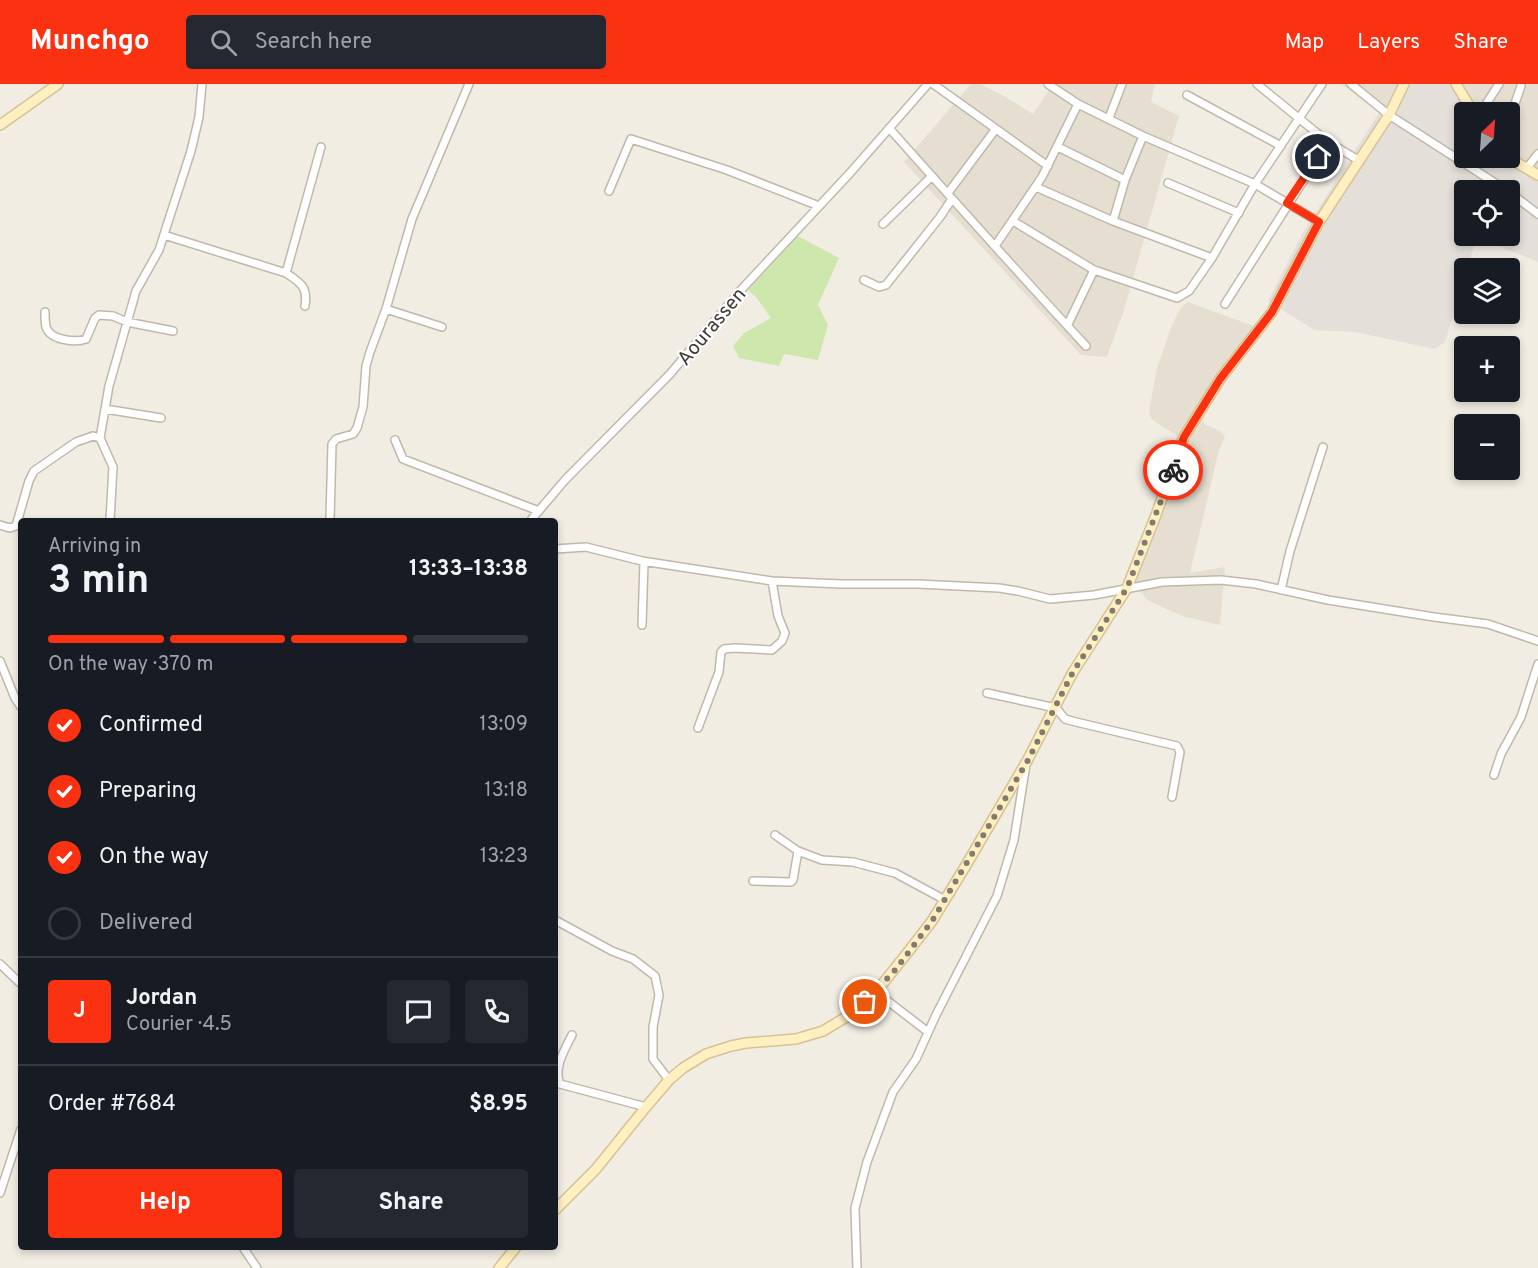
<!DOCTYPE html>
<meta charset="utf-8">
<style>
body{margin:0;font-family:Overpass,sans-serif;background:#242831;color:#f1f3f6;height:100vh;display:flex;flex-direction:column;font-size:22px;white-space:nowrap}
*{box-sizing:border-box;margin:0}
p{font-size:20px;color:#9ea1a6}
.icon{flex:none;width:33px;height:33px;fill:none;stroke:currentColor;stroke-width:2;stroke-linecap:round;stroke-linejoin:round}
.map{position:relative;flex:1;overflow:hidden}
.details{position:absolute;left:18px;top:434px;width:540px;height:732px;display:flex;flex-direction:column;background:#171b24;border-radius:6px;box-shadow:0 3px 9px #0003}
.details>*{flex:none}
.needle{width:39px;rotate:25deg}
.tools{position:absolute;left:1454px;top:18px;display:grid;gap:12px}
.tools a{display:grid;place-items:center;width:66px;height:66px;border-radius:6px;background:#171b24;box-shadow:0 3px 9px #0003;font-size:30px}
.pin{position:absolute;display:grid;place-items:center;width:51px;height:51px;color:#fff;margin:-26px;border:3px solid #fff;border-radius:50%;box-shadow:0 2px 6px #0007}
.courier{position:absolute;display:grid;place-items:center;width:60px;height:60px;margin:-30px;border:4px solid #fa3212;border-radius:50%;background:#fff;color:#222;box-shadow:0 2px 8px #0007}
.headline em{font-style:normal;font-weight:700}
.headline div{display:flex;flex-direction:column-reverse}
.headline{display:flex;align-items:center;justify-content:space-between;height:102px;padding:0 30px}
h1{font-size:39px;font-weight:700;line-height:45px}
.bar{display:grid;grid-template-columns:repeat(4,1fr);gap:9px 6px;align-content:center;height:72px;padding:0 30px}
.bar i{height:8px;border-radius:4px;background:#363941}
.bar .active{background:#fa3212}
.bar p{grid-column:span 4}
.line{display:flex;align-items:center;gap:15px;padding:0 30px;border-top:2px solid #363941}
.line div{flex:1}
.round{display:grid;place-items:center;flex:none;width:63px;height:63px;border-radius:6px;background:#242831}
ol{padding:0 30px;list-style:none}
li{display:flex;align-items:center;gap:18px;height:66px}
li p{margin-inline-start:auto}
li .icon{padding:6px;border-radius:50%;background:#fa3212;color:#fff;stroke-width:4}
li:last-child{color:#9ea1a6}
li i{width:33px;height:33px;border:3px solid #363941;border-radius:50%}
.button{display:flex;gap:12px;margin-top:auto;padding:12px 30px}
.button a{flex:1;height:69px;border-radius:6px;background:#fa3212;color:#fff;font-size:24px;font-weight:700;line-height:69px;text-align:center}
.button a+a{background:#242831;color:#f1f3f6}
header{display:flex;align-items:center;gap:36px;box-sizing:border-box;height:84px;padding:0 30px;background:#fa3212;color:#fff}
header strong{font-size:28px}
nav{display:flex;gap:33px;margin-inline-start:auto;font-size:21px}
.search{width:420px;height:54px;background:#242831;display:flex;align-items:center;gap:15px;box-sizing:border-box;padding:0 21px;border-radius:6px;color:#9ea1a6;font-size:22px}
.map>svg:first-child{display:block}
</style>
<header>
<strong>Munchgo</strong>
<div class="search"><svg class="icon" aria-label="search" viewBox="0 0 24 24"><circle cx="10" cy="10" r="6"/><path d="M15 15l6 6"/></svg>Search here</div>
<nav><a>Map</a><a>Layers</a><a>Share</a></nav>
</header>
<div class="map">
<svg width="1538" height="1184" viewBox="0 0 1538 1184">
<rect width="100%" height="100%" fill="#f2ede3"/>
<!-- residential -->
<path fill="#e6dfd1" d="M971,0H980L1004,12L1033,30L1053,0H1155L1151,18L1179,32L1124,226L1107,273L1081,271L904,78Z
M1341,0H1411L1389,36Z
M1449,0H1538V96L1500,74H1509V28H1467Z
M1188,218L1251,241L1262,252L1243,273L1202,334L1204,340L1220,347L1225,353L1219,366L1190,489L1225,483L1220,541L1182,532L1149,517L1125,492L1157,419L1177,352L1151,335L1149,327L1157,284L1172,241L1182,222Z"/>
<!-- industrial -->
<path fill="#e4dfd9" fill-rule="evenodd" d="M1411,0H1449L1467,28H1464V74H1500L1538,96V178L1477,153L1467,184H1464V195L1445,258L1435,265L1355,248L1314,246L1268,217L1302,150L1379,29L1389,36ZM1464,106H1509V152H1464Z"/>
<!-- green -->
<path fill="#cde7ac" d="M798,152L839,174L818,221L828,241L818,276L784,270L779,282L739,274L733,262L744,249L771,234L756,213L748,206Z"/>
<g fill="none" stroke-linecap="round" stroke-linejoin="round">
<!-- street casing -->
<g stroke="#c0b8a9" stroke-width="10">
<path id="street" d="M933,0L1048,82
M1048,0L1078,20L1143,52L1255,100L1319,138
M1257,0L1328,58
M1351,0L1389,31L1506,106
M1187,11L1281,62
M1481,28L1499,0
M1109,34L1122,0
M1509,37L1521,2
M889,44C954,117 1020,191 1086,262
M1058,63L1125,96
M1526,85L1538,70
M1168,99L1239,129
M1036,103L1113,137L1212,174
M609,107L631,55L727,86L819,122
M1509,108L1538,130
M948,109L995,46
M1013,137L1094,186L1177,214L1189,207L1212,174L1255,100L1322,0
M1113,137L1125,96L1143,52
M883,140L932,92
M164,151L286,189C301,199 308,203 305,222
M995,162L1042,93L1078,20
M286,189L321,63
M864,196L879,203L886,201L940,133L952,115
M1225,220L1328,58L1360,77
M386,225L442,243
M45,228C45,232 45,238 46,243C50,256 75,259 86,255L95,234L99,231L113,232L127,238L173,247
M1068,240L1094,186
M105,325L161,334
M395,356L403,375L539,427
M110,436L113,383L100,354L109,302L136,207L159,166L191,67L199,33L202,0
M330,436L332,360L336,355L353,350L357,344L363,323L366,282L370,268L386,225L412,135L469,0
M531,436L565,396L670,290L740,207L850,89L928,0
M0,441L10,444L16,442L29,397L34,387L76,358L93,352L100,354
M555,465L586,463L642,477L772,497L841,500H918L999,504L1018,507L1050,515L1094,511L1162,498L1221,496L1256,500L1328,516L1434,533L1488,540L1538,557
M1281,506L1290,467L1323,363
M642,541L644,478
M0,577L15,614L21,623
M987,609L1056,624L1065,635L1076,638L1177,662L1180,668L1172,713
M698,644L719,588L721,568L724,565L735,564L772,566L782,557L785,549L778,532L772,497
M1494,691L1501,670L1521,633L1538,580
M775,751L798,767L822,776L853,778L895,789L945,816
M753,797L791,798L793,796L798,767
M555,836L612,867L633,875L655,892L659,911L653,943V975L669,996
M0,880L21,900
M876,908L928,948
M572,951C565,965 553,984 560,1000L646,1023
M0,1109L21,1045
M242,1162L257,1184
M857,1184L855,1124L867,1078L893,1008L916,975L936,931L997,812L1014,756L1026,680"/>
</g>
<!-- secondary casing -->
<g stroke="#d5c395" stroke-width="12">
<path id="secondary" d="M1456,0L1473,28
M0,41L58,0
M1509,74L1538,91
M555,1126L596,1085L646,1023L669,996L683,984L706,970L731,962L746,959L796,955L823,947L853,929L876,908L908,868L932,837L965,783L1027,677L1073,588L1127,504L1156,431L1184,353L1220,295L1272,228L1319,138L1389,31L1404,0
M499,1184L517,1162"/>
</g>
<!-- street -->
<use href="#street" stroke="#fff" stroke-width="7"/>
<!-- secondary -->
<use href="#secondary" stroke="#ffefc1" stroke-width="9"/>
</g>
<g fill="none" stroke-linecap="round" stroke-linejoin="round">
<!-- done -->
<path stroke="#817b71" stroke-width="6" stroke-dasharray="0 10.8" d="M865,918L896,885L932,837L1027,678L1073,588L1127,504L1173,386"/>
<!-- route -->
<path stroke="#fa3212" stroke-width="8" d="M1173,386L1184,353L1220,295L1272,228L1319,138L1287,119L1318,73"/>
</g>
<g text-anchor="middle" stroke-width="4.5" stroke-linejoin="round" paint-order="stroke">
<!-- street labels -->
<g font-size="20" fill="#443d34" stroke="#fff">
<text transform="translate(711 242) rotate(-50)" y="7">Aourassen</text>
</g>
</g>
</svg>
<div class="tools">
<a><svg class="needle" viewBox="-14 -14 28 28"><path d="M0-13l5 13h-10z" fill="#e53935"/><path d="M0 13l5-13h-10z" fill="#9ea1a6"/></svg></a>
<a><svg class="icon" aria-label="locate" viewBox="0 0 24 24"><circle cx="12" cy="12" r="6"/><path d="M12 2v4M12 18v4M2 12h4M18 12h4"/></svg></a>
<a><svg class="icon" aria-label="layers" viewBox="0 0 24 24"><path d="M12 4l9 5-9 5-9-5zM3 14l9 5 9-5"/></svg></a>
<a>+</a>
<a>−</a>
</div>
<div class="pin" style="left:865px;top:918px;background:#ea580c"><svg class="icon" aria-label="bag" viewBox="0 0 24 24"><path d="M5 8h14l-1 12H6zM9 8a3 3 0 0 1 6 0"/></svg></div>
<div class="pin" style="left:1318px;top:73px;background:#1f2937"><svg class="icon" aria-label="home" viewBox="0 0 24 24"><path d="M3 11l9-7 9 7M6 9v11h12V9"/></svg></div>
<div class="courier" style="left:1173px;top:386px"><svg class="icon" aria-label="bike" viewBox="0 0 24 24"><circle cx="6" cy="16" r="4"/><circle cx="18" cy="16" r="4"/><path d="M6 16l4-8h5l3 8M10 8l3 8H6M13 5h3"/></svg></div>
<section class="details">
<div class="headline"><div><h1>3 min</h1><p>Arriving in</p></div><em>13:33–13:38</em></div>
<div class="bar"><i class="active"></i><i class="active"></i><i class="active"></i><i></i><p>On the way · 370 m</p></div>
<ol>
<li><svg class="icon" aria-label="check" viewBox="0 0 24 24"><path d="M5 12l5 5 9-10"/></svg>Confirmed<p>13:09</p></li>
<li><svg class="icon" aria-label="check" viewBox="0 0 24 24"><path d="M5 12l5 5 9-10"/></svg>Preparing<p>13:18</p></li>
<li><svg class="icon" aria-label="check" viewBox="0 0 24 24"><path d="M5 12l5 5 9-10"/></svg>On the way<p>13:23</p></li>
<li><i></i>Delivered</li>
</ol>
<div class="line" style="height:108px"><b class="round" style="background:#fa3212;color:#fff">J</b><div><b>Jordan</b><p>Courier · 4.5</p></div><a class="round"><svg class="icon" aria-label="chat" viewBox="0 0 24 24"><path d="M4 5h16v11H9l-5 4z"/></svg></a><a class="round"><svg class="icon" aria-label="phone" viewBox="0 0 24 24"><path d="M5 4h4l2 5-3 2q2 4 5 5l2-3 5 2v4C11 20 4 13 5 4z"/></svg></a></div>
<div class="line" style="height:78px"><div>Order #7684</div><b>$8.95</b></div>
<div class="button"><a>Help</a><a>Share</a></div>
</section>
</div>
